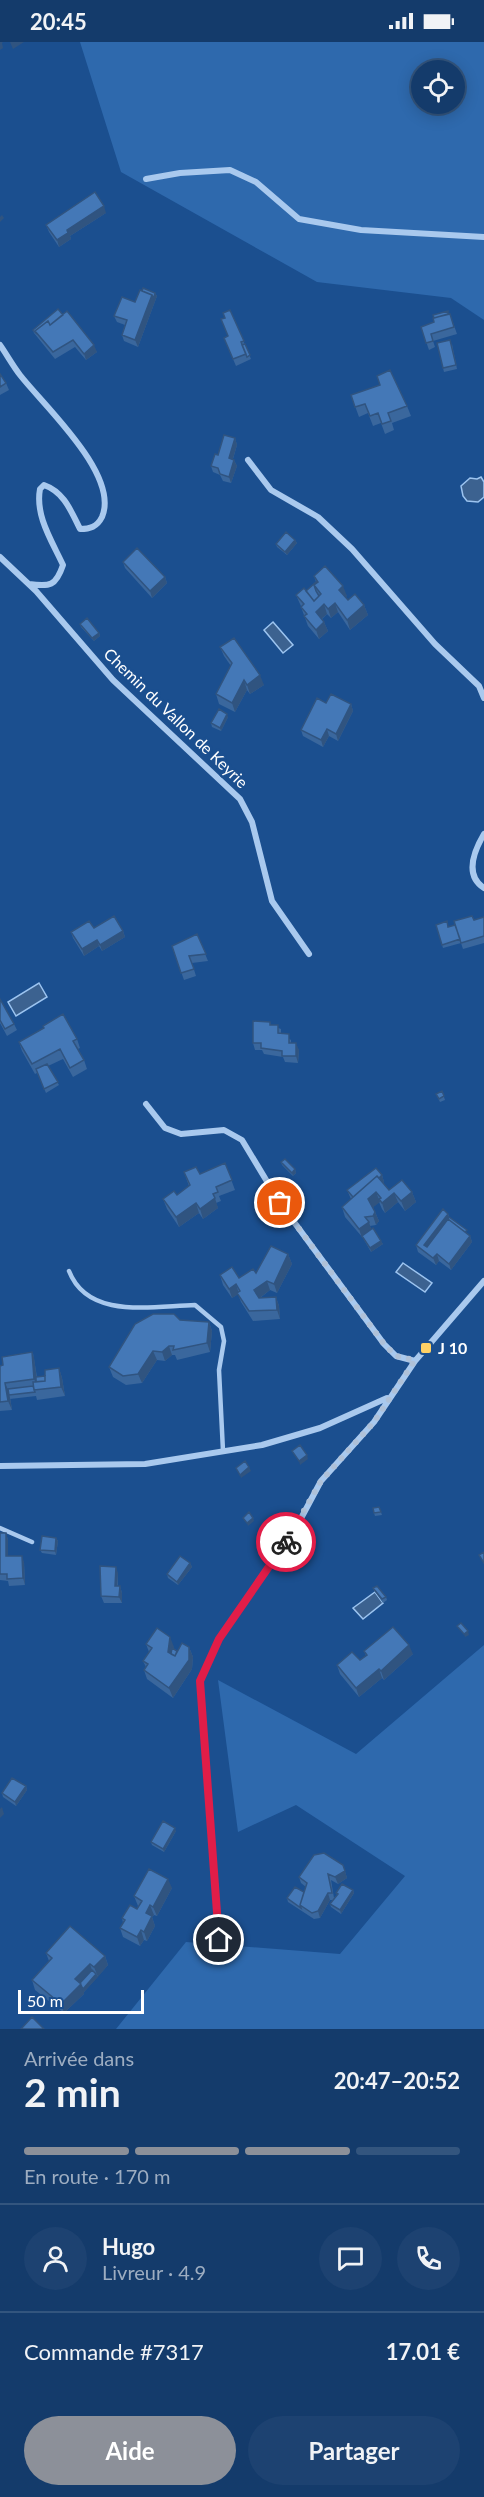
<!DOCTYPE html>
<html lang="fr">
<meta charset="utf-8">
<style>
body{margin:0;font-family:Lato,sans-serif;background:#1d4271;color:#f1f3f6;height:100vh;display:flex;flex-direction:column;font-size:22px;white-space:nowrap}
*{box-sizing:border-box;margin:0}
p{font-size:20px;color:#9dadc1}
.icon{flex:none;width:33px;height:33px;fill:none;stroke:currentColor;stroke-width:2;stroke-linecap:round;stroke-linejoin:round}
.map{position:relative;height:1987px;overflow:hidden}
.side{display:flex;flex-direction:column;background:#143b6b;flex:1}
.side>*{flex:none}
.controls{position:absolute;left:411px;top:18px;display:grid;gap:12px}
.controls a{display:grid;place-items:center;width:54px;height:54px;border-radius:50%;background:#143b6b;box-shadow:0 3px 15px #0003,0 0 0 2px #33557e;font-size:30px}
.scale{position:absolute;left:18px;bottom:15px;width:126px;box-sizing:border-box;padding-left:6px;border:3px solid #fff;border-top:0;font-size:16px;line-height:21px;white-space:nowrap;color:#fff;-webkit-text-stroke:4px #1b4f8f;paint-order:stroke}
.pin{position:absolute;display:grid;place-items:center;width:51px;height:51px;color:#fff;margin:-26px;border:3px solid #fff;border-radius:50%;box-shadow:0 2px 6px #0007}
.courier{position:absolute;display:grid;place-items:center;width:60px;height:60px;margin:-30px;border:4px solid #e11d48;border-radius:50%;background:#fff;color:#222;box-shadow:0 2px 8px #0007}
.head em{font-style:normal;font-weight:700}
.head div{display:flex;flex-direction:column-reverse}
.head{display:flex;align-items:center;justify-content:space-between;height:102px;padding:0 24px}
h1{font-size:39px;font-weight:700;line-height:45px}
.bar{display:grid;grid-template-columns:repeat(4,1fr);gap:9px 6px;align-content:center;height:72px;padding:0 24px}
.bar i{height:8px;border-radius:4px;background:#33557e}
.bar .active{background:#8c9099}
.bar p{grid-column:span 4}
.line{display:flex;align-items:center;gap:15px;padding:0 24px;border-top:2px solid #33557e}
.line div{flex:1}
.round{display:grid;place-items:center;flex:none;width:63px;height:63px;border-radius:32px;background:#1d4271}
.cta{display:flex;gap:12px;margin-top:auto;padding:12px 24px}
.cta a{flex:1;height:69px;border-radius:36px;background:#8c9099;color:#fff;font-size:24px;font-weight:700;line-height:69px;text-align:center}
.cta a+a{background:#1d4271;color:#f1f3f6}
.status{display:flex;justify-content:space-between;align-items:center;height:42px;padding:0 30px;background:#143b6b;direction:ltr}
.status svg{height:16px;fill:currentColor}
.map>svg:first-child{display:block}
</style>
<div class="status"><b>20:45</b><svg viewBox="0 0 49 12"><path d="M0 12V9h3v3zM5 12V6h3v6zM10 12V3h3v9zM15 12V0h3v12zM26 1h20v11H26zM47 4h2v5h-2z"/></svg></div>
<div class="map">
<svg width="484" height="1987" viewBox="0 0 484 1987">
<rect width="100%" height="100%" fill="#1b4f8f"/>
<!-- green -->
<path fill="#2e69ad" fill-rule="evenodd" d="M80,0H484V278L451,256L317,240L121,130ZM422,28H454V62H422Z
M484,1603V1987H116L186,1900L340,1912L405,1834L296,1763L238,1790L218,1638L356,1712Z"/>
<!-- water -->
<path fill="#3c6290" stroke="#9cc4f0" stroke-width="1.5" d="M481,435L484,440V455L478,460L467,459L463,454L461,444L470,436L477,437Z
M273,580L293,603L283,611L264,588Z
M39,941L47,955L16,974L8,960Z
M403,1221L432,1241L425,1250L396,1230Z
M375,1550L383,1561L363,1577L353,1566Z"/>
<g fill="none" stroke-linecap="round" stroke-linejoin="round">
<!-- lane -->
<path stroke="#a9c9ee" stroke-width="4.5" d="M69,1229C88,1278 152,1264 195,1263L221,1285L224,1299L219,1328L223,1409
M0,1486L32,1500"/>
<!-- street -->
<path stroke="#a9c9ee" stroke-width="6" d="M146,137L180,131L230,128L256,140L299,177L361,188L484,195
M0,303C7,313 13,324 20,333C45,365 120,433 102,475C97,485 90,487 80,487C71,469 64,450 44,443L40,447C35,474 52,499 63,523C56,544 50,545 29,542
M248,418L271,448L318,475L352,507L435,602L479,644L484,656
M0,515L36,549L113,638L240,757L252,780L272,859L309,912
M484,792C474,809 464,833 484,846
M146,1062L165,1086L181,1092L224,1088L242,1098L280,1161L384,1302L396,1314L415,1319
M0,1424L145,1422L262,1403L320,1386L387,1356
M219,1898L200,1639L219,1597L298,1482L321,1439L374,1380L415,1319L484,1239"/>
</g>
<!-- wall -->
<path fill="#3a679d" d="M106,171L70,194L71,197L59,205L49,190L46,183Z
M155,251L157,254L138,305L124,299L122,293L125,283L117,280L114,274L135,260Z
M230,268L251,317L236,324L224,296L228,294L225,276Z
M450,272L457,292L433,299L435,305L429,308L421,285L434,280Z
M63,273L97,310L86,318L75,305L55,317L34,291L33,288Z
M452,302L457,327L444,330L443,326Z
M0,332L6,341L9,348L0,353Z
M351,353L407,364L411,374L392,381L394,388L385,392L381,381L373,384L368,371L359,375Z
M235,396L237,403L233,417L234,418L237,424L231,441L223,439L220,433L213,430L211,424L218,413Z
M295,498L297,501L287,513L277,505L276,502Z
M123,520L165,535L167,541L152,556L125,526Z
M314,534L347,554L345,555L348,558L364,563L368,573L350,588L338,570L331,576L327,572L322,577L324,580L328,589L319,597L308,584L301,565V564L300,562L296,553L306,549L316,540Z
M80,582L99,591L100,594L94,599L81,585Z
M220,605L264,643L250,652L247,648L235,670L219,662L216,652L231,624L224,614Z
M351,662L353,669L338,699L329,694L323,705L303,694L301,688Z
M228,675L221,689L212,685L211,681Z
M484,875V901L463,907L461,901L443,906L436,883L449,885Z
M94,886L123,889L125,895L102,909L99,904L84,914L73,896L71,890Z
M197,892L208,919L192,921L196,934L184,938L172,904Z
M0,957L14,982L17,988L7,994L0,981Z
M270,980L271,983L281,987V991L291,998V1001L299,1008L298,1021L285,1020L283,1015L264,1012L262,1008H255L253,1001Z
M77,997L80,1006L78,1007L84,1018L87,1027L73,1035L63,1017L48,1024L59,1043L46,1051L37,1031L35,1032L22,1009L19,1000Z
M442,1049L445,1058L440,1060L436,1052Z
M281,1120L295,1127L296,1131L293,1134L282,1123Z
M225,1121L235,1148L219,1154L221,1159L216,1161L218,1166L203,1177L199,1171L179,1185L167,1167L163,1157L177,1153L189,1144L184,1130L200,1132Z
M382,1133L384,1140L383,1141L389,1148L412,1150L416,1160L405,1169L398,1160L385,1171L382,1167L379,1160L373,1165L379,1179L376,1183L370,1184L371,1187L383,1202L371,1210L363,1196L345,1175L342,1165L351,1157L347,1148Z
M448,1172L449,1175L470,1194L472,1200L451,1228L439,1219L436,1223L418,1210L416,1203Z
M288,1212L292,1222L277,1251L270,1248L260,1256L276,1255L279,1264L280,1277L253,1279L241,1260L238,1252L232,1256L223,1243L220,1233L239,1236L256,1231Z
M180,1278L209,1280L212,1289L210,1310L177,1318L175,1313H172L165,1319L157,1318L142,1341L126,1343L113,1335L109,1325Z
M33,1311L37,1335L45,1334L59,1326L62,1336L65,1354L37,1358L36,1354L10,1357V1355L12,1368L0,1369V1324Z
M379,1465L382,1473L375,1474L374,1471Z
M0,1491H6L8,1498V1514L24,1520L25,1543L9,1544L8,1539L0,1538Z
M56,1496L58,1499L56,1513L42,1511L40,1508Z
M190,1521L192,1525L178,1543L168,1536L167,1532Z
M118,1531V1544H120L122,1551V1561H104L101,1554Z
M373,1546L386,1555L387,1558L383,1561L375,1550Z
M146,1602L174,1605L173,1606L177,1609L189,1605L193,1615L192,1627L173,1656L147,1637L144,1628L146,1625L143,1619L149,1610Z
M364,1609L413,1612L384,1638L382,1636L359,1655L340,1632L337,1623L360,1618L366,1614Z
M26,1744L27,1748L16,1764L3,1755L2,1751Z
M176,1789L164,1810L152,1803L151,1800Z
M343,1823L347,1836L338,1842L331,1838L334,1856L337,1853L336,1851L353,1848L354,1851L341,1872L331,1865L330,1862L333,1858H330L320,1876L314,1877L288,1860L287,1856L304,1850L306,1845L301,1841L299,1835Z
M172,1846L157,1874L154,1873L152,1875L155,1884L147,1899L144,1898L140,1904L123,1895L120,1886L123,1881L122,1876L137,1867L138,1864L134,1854Z
M46,1911L105,1914L108,1923L84,1950V1952L64,1971L35,1948L32,1938L49,1919Z"/>
<!-- shaded-wall -->
<path fill="#305480" d="M0,0H3L2,1L3,6L0,8Z
M10,0H24L13,7Z
M104,164L106,171L70,194L71,197L59,205L57,198L67,188Z
M2,173L4,176L0,180V175Z
M155,251L157,254L138,305L135,298L152,253Z
M94,303L97,310L86,318L84,312Z
M235,396L237,403L231,423L229,416Z
M234,418L237,424L231,441L229,435Z
M295,498L297,501L287,513L285,510Z
M165,535L167,541L152,556L150,549Z
M343,544L347,554L342,558L339,548Z
M335,561L338,570L331,576L328,567Z
M324,562L327,572L319,579L316,570Z
M364,563L368,573L350,588L347,578Z
M324,580L328,589L319,597L316,588Z
M99,591L100,594L94,599L92,596Z
M260,633L264,643L250,652L247,643Z
M244,638L247,648L235,670L232,661Z
M351,662L353,669L338,699L336,692Z
M227,672L228,675L221,689L220,686Z
M327,687L329,694L323,705L321,698Z
M123,889L125,895L102,909L100,903Z
M97,898L99,904L84,914L82,907Z
M296,1001L299,1008L298,1021L296,1014Z
M295,1127L296,1131L293,1134L292,1131Z
M382,1133L384,1140L356,1162L353,1156Z
M376,1150L380,1160L371,1167L368,1157Z
M412,1150L416,1160L405,1169L401,1159Z
M394,1151L398,1160L385,1171L382,1161Z
M215,1156L218,1166L203,1177L200,1167Z
M196,1161L199,1171L179,1185L176,1175Z
M375,1170L379,1179L376,1183L373,1174Z
M448,1172L450,1178L427,1210L424,1203Z
M369,1180L372,1190L362,1194V1196L359,1187Z
M470,1194L472,1200L451,1228L449,1222Z
M381,1199L383,1202L371,1210L370,1206Z
M288,1212L292,1222L277,1251L274,1242Z
M437,1212L439,1219L436,1223L433,1216Z
M267,1239L270,1248L257,1258L254,1248Z
M236,1242L239,1252L232,1256L229,1247Z
M276,1255L279,1264L280,1277L277,1268Z
M209,1280L212,1289L210,1310L207,1301Z
M169,1304L172,1313L165,1319L162,1310Z
M153,1309L157,1318L142,1341L138,1332Z
M32,1310L34,1316L33,1311L34,1315L38,1346L34,1337Z
M59,1326L62,1336L65,1354L61,1345Z
M5,1341L9,1350L12,1368L8,1359Z
M307,1413L308,1417L300,1423L299,1419Z
M249,1425L251,1429L241,1436L240,1433Z
M253,1476L254,1479L248,1484L247,1481Z
M6,1491L8,1498V1521L6,1514Z
M56,1496L58,1499L56,1513L55,1509Z
M22,1514L24,1520L25,1543L23,1536Z
M190,1521L192,1525L178,1543L177,1540Z
M116,1525L118,1531L117,1550L115,1544Z
M120,1544L122,1551V1561L119,1555Z
M468,1589L469,1593L465,1595L464,1592Z
M170,1595L174,1605L172,1617L168,1610Z
M409,1603L413,1612L384,1638L381,1629Z
M189,1605L193,1615L192,1627L173,1656L169,1646Z
M379,1627L382,1636L359,1655L356,1646Z
M26,1744L27,1748L16,1764L15,1760Z
M2,1765L4,1772L0,1776V1767Z
M175,1786L176,1789L164,1810L163,1807Z
M345,1829L347,1836L338,1842L335,1835Z
M168,1837L172,1846L157,1874L153,1865Z
M353,1848L354,1851L341,1872L340,1868Z
M328,1851L330,1858L320,1876L318,1869Z
M150,1863L154,1873L152,1875L155,1884L147,1899L144,1890L146,1871Z
M141,1888L144,1898L140,1904L137,1895Z
M105,1914L108,1923L98,1935L94,1925Z
M90,1922L93,1931L96,1932L98,1935L84,1950V1952L64,1971L61,1962L75,1937Z"/>
<!-- building -->
<path fill="#4478b7" stroke="#305480" stroke-width="1.5" d="M95,150L104,164L67,188L68,191L57,198L46,183Z
M143,246L155,251L154,256L152,253L142,249Z
M140,248L152,253L135,298L122,293L127,278L114,274L122,255L135,260Z
M58,267L63,273L50,283L48,279L35,289L37,292L33,288Z
M230,268L244,299L241,300L246,312L233,317L224,296L228,294L221,277L225,276L223,271Z
M67,269L94,303L84,312L73,298L53,310L35,289L48,279L50,283Z
M448,269V272L434,276L433,273Z
M450,272L454,285L431,292L433,299L426,301L421,285L434,280L433,276Z
M450,298L456,323L443,326L437,301Z
M245,302L250,313L247,315L242,303Z
M390,328L407,364L388,371L391,379L382,382L378,371L370,374L365,362L355,365L351,353L380,343L377,334Z
M0,332L6,341L0,345Z
M224,393L235,396L229,416L234,418L229,435L220,432L218,426L211,424L215,412L218,413Z
M286,490L295,498L285,510L276,502Z
M137,506L165,535L150,549L123,520Z
M325,524L343,544L339,548L348,558L355,552L364,563L347,578L335,561L328,567L324,562L316,570L324,580L316,588L304,574L307,572L301,565L304,562L296,553L304,546L314,559L321,552L314,543L318,540L314,534Z
M316,540V541L314,543L316,549L319,554L314,559L306,549Z
M87,576L99,591L92,596L80,582Z
M234,596L260,633L247,643L244,638L232,661L216,652L232,621L220,605Z
M331,652L351,662L336,692L327,687L321,698L301,688L317,656L326,661Z
M219,667L227,672L220,686L211,681Z
M114,874L123,889L100,903L97,898L82,907L71,890L89,879L94,886Z
M472,874L474,878L484,875V894L461,901L454,879Z
M447,879L448,885L455,883L460,897L442,903L436,883Z
M197,892L206,912L189,914L194,927L181,931L172,904Z
M0,957L14,982L5,987L0,978Z
M63,972L77,997L73,999L84,1018L70,1026L60,1007L32,1022L19,1000L44,986L43,984Z
M253,979L270,980V983H278V991L289,992V1001H296V1014H282V1009L261,1006V1001H253Z
M47,1022L58,1040L44,1047L36,1027Z
M442,1049L444,1054L439,1057L436,1052Z
M285,1117L295,1127L292,1131L281,1120Z
M225,1121L232,1138L216,1145L218,1150L213,1152L215,1156L200,1167L196,1161L176,1175L163,1157L174,1149L177,1153L190,1143L184,1130L196,1125L200,1132Z
M376,1126L382,1133L379,1136L377,1134L353,1155L347,1148Z
M377,1134L389,1148L402,1138L412,1150L401,1159L394,1151L382,1161L379,1157L381,1156L376,1150L368,1157L375,1170L373,1174L365,1175L369,1180L359,1187L342,1165Z
M443,1167L448,1172L424,1203L427,1205L448,1177L470,1194L449,1222L437,1212L433,1216L416,1203Z
M449,1175L467,1188L465,1190L448,1177Z
M373,1186L381,1199L370,1206L362,1194Z
M271,1204L288,1212L274,1242L267,1239L254,1248L259,1256L276,1255L277,1268L249,1269L237,1251L240,1249L236,1242L229,1247L220,1233L232,1225L239,1236L253,1227L256,1231Z
M153,1272H174L180,1278L209,1280L207,1301L173,1308L174,1304H169L162,1310L153,1309L138,1332L123,1334L109,1325L135,1282Z
M32,1310L34,1337L5,1341L8,1359L0,1360V1324L3,1323L2,1315Z
M59,1326L61,1345L34,1348L33,1340L45,1339V1328Z
M45,1334V1339L36,1340V1335Z
M33,1344L35,1350L9,1353L8,1347Z
M300,1403L307,1413L299,1419L292,1409Z
M245,1419L249,1425L240,1433L236,1426Z
M379,1465L381,1470L374,1471L373,1466Z
M249,1470L253,1476L247,1481L243,1476Z
M0,1491H6V1514H22L23,1536L7,1537V1532H0Z
M42,1494L56,1496L55,1509L40,1508Z
M484,1510V1521L479,1513Z
M180,1514L190,1521L177,1540L167,1532Z
M100,1524L116,1525L115,1544H120L119,1555L101,1554Z
M377,1544L386,1555L382,1557L373,1546Z
M461,1581L468,1589L464,1592L457,1584Z
M393,1585L409,1603L381,1629L379,1627L356,1646L337,1623L352,1610L360,1618L367,1613L364,1609Z
M157,1586L170,1595L168,1610L175,1614L182,1601L189,1605V1618L169,1646L144,1628L148,1622L143,1619L152,1606L146,1602Z
M172,1606L177,1609L175,1614L171,1612Z
M12,1736L26,1744L15,1760L2,1751Z
M163,1779L175,1786L163,1807L151,1800Z
M324,1811L343,1823L345,1829L335,1835L328,1832L332,1851H328L318,1869L312,1871L300,1863L307,1841L299,1835L314,1813Z
M149,1827L168,1837L153,1865L150,1863L146,1871L152,1874L144,1890L141,1888L137,1895L120,1886L125,1878L122,1876L130,1863L137,1867L142,1859L134,1854Z
M342,1842L353,1848L340,1868L330,1862L338,1852L336,1851Z
M295,1845L304,1850L300,1863L301,1866L287,1856Z
M70,1884L105,1914L94,1925L90,1922L75,1937L81,1942L61,1962L32,1938L52,1916L46,1911Z
M92,1928L96,1932L83,1947L80,1941Z
M32,1975L44,1987H21Z"/>
<g fill="none" stroke-linecap="round" stroke-linejoin="round">
<!-- done -->
<path stroke="#afc1d8" stroke-width="6" stroke-dasharray="0 10.8" d="M280,1161L384,1302L396,1314L415,1318L374,1380L321,1439L286,1500"/>
<!-- route -->
<path stroke="#e11d48" stroke-width="8" d="M219,1898L200,1639L219,1597L286,1500"/>
</g>
<!-- markers -->
<rect fill="#ffd166" stroke="#1b4f8f" stroke-width="2" x="420" y="1300" width="12" height="12" rx="3"/>
<g text-anchor="middle" stroke-width="5" stroke-linejoin="round" paint-order="stroke">
<!-- street labels -->
<g font-size="16" fill="#fff" stroke="#1b4f8f">
<text transform="translate(176 676) rotate(44)" y="6">Chemin du Vallon de Keyrie</text>
</g>
<!-- poi labels -->
<g font-size="16" font-weight="bold" fill="#fff" stroke="#1b4f8f" text-anchor="start">
<text x="438" y="1312">J 10</text>
</g>
</g>
</svg>
<div class="controls">
<a><svg class="icon" aria-label="locate" viewBox="0 0 24 24"><circle cx="12" cy="12" r="6"/><path d="M12 2v4M12 18v4M2 12h4M18 12h4"/></svg></a>
</div>
<div class="scale">50 m</div>
<div class="pin" style="left:280px;top:1161px;background:#ea580c"><svg class="icon" aria-label="bag" viewBox="0 0 24 24"><path d="M5 8h14l-1 12H6zM9 8a3 3 0 0 1 6 0"/></svg></div>
<div class="pin" style="left:219px;top:1898px;background:#1f2937"><svg class="icon" aria-label="home" viewBox="0 0 24 24"><path d="M3 11l9-7 9 7M6 9v11h12V9"/></svg></div>
<div class="courier" style="left:286px;top:1500px"><svg class="icon" aria-label="bike" viewBox="0 0 24 24"><circle cx="6" cy="16" r="4"/><circle cx="18" cy="16" r="4"/><path d="M6 16l4-8h5l3 8M10 8l3 8H6M13 5h3"/></svg></div>
</div>
<section class="side">
<div class="head"><div><h1>2 min</h1><p>Arrivée dans</p></div><em>20:47–20:52</em></div>
<div class="bar"><i class="active"></i><i class="active"></i><i class="active"></i><i></i><p>En route · 170 m</p></div>
<div class="line" style="height:108px"><a class="round"><svg class="icon" aria-label="person" viewBox="0 0 24 24"><circle cx="12" cy="8" r="4"/><path d="M4 21q1-7 8-7t8 7"/></svg></a><div><b>Hugo</b><p>Livreur · 4.9</p></div><a class="round"><svg class="icon" aria-label="chat" viewBox="0 0 24 24"><path d="M4 5h16v11H9l-5 4z"/></svg></a><a class="round"><svg class="icon" aria-label="phone" viewBox="0 0 24 24"><path d="M5 4h4l2 5-3 2q2 4 5 5l2-3 5 2v4C11 20 4 13 5 4z"/></svg></a></div>
<div class="line" style="height:78px"><div>Commande #7317</div><b>17.01 €</b></div>
<div class="cta"><a>Aide</a><a>Partager</a></div>
</section>
